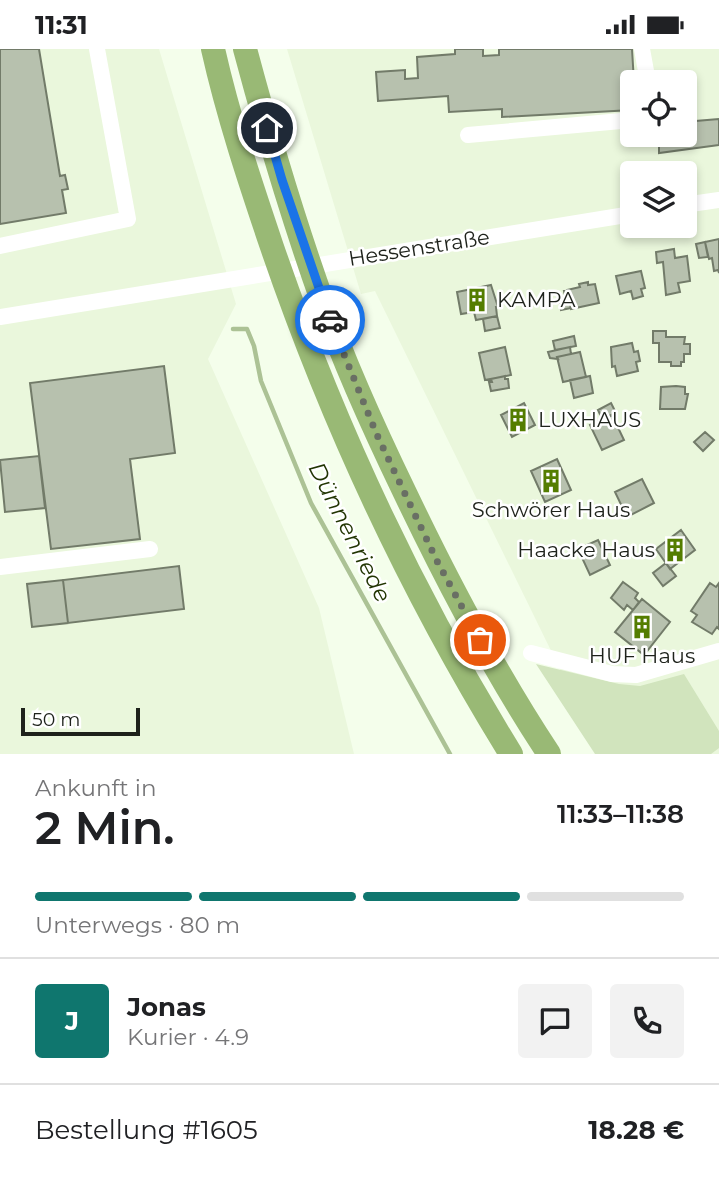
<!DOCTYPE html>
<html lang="de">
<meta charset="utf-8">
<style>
body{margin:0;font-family:Montserrat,sans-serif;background:#f2f2f2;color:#202124;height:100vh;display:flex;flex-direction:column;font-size:26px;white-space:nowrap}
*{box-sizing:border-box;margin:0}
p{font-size:23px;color:#757577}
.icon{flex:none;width:38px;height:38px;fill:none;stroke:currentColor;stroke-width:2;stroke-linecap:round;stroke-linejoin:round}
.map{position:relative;height:705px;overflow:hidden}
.sheet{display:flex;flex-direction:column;background:#fff;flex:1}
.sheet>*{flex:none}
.tools{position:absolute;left:620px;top:21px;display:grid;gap:14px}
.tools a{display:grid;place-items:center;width:77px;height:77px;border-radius:7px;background:#fff;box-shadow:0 4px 10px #0003;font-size:35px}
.scale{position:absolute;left:21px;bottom:18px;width:119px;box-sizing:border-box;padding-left:7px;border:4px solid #1e221b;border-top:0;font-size:19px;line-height:24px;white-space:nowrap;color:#1e221b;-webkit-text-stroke:5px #fff;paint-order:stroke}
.pin{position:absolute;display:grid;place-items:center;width:60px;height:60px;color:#fff;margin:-30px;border:4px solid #fff;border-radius:50%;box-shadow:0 2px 7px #0007}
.courier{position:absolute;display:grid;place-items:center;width:70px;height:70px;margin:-35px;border:5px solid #1a73e8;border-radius:50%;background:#fff;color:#222;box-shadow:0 2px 9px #0007}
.head em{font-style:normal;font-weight:600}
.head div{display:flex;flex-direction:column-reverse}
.head{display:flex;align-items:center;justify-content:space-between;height:119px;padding:0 35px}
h1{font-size:46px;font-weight:600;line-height:52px}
.bar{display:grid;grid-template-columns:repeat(4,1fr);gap:10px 7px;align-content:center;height:84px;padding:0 35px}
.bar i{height:9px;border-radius:5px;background:#e0e0e0}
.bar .active{background:#0f766e}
.bar p{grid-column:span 4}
.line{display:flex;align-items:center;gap:18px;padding:0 35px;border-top:2px solid #e0e0e0}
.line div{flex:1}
.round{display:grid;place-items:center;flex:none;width:74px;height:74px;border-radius:7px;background:#f2f2f2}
.status{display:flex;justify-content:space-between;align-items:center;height:49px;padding:0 35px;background:#fff;direction:ltr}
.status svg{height:19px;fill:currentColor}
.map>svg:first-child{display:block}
</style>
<div class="status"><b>11:31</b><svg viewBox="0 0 49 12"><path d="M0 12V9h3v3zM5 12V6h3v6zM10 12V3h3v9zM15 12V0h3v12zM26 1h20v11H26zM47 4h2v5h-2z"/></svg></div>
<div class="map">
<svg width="719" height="705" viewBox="0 0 719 705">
<rect width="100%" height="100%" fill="#f4feeb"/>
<!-- built -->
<path fill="#eaf7dc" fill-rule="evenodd" d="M0,0H159L236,255L208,310L319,559L354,705H0Z
M287,0H719V705H608L580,661L375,242L361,245ZM632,33H684V86H632ZM632,124H684V177H632Z"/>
<!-- green -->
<path fill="#d1e4bd" d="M536,615L619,635L640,637L684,625L719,682V699L711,705H595Z"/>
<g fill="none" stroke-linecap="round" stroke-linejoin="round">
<!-- stream -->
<path stroke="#acc295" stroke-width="4.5" d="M233,280H247L254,297L261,332L311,454L450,705"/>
</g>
<!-- building -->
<path fill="#b7c1ae" stroke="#727b69" stroke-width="2" d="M0,0H39L60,127L65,126L68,140L62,141L66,164L0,175Z
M455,0H483V7L499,6V0H632L634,33H632V61L502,68V60L449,63L448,47L378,52L376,23L405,21V30L418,29L417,8L455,5Z
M719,70V96L659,104V86H684V73Z
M719,190V224L718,221L714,222L712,209L709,210L705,193Z
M705,193L708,208L699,209L696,195Z
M674,200L675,209L687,207L690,232L678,234L680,243L666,246L663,213L657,214L656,203Z
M641,222L645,239L641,240L643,247L633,250L631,242L620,245L616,227Z
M588,233V236L595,235L599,254L571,260L567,241L580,238L579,235Z
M491,236L498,258H496L497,267L476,271L474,263L461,265L457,243Z
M564,242H567L571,259L561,261L559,249L565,248Z
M497,267L500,279L485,282L483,270Z
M653,282H666V288H685L684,295H690V305H684V313H681V317H671V313H659V294H653Z
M574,287L576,297L555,301L553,292Z
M632,294L634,303L638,302L640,312L636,313L638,322L617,327L615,317L612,318L611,298Z
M505,298L511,326L485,331L479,304Z
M570,298L571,305L557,308L558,310L550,309L548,303Z
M580,303L586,328L563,333L557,308Z
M164,317L175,404L130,410L140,490L51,500L30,334Z
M505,327V330H508L509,339L491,342L489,333H492L491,330Z
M590,327L593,344L574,349L570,331Z
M676,337L685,338V345H688L685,360H660L661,338Z
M524,354L535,376L512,388L501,366Z
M611,354L616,364L602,370L598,361Z
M612,366L624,391L602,401L590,376Z
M705,383L714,391L703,402L694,393Z
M39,407L45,459L5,463L0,411Z
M557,410L571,441L545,453L531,422Z
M642,430L654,454L627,468L615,443Z
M681,481L695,501L670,520L656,500Z
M598,491L610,516L590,526L578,500Z
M666,514L676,527L663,537L653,524Z
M179,517L184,560L68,574L63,531Z
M63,531L68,574L32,578L27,535Z
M623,533L638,544L635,549L639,553L633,561L627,556L624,561L611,549Z
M710,534L716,538L719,534V580L717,578L712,585L692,573L697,566L691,562Z
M642,550L670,573L644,606L615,583Z"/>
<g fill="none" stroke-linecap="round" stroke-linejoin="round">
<!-- minor -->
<path stroke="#fff" stroke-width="16" d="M642,0L648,33
M468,86L632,71
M684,156L719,151
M0,197L128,170L97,0
M0,268L632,165
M0,518L150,500
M531,604L612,625L636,626L719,602"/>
<!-- highway -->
<path stroke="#99b975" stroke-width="24" d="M213,0C228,67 250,133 272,198C333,376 412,545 511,705
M245,0C268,86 293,170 323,254C346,319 375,382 405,444C448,534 494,622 549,705"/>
</g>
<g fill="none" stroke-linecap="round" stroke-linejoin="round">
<!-- done -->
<path stroke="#696f64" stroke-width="7" stroke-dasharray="0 12.6" d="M330,271L377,386L437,512L480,591"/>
<!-- route -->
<path stroke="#1a73e8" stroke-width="9" d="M267,79L282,131L330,271"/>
</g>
<!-- icons -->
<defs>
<g id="building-bare" transform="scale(1.89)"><path d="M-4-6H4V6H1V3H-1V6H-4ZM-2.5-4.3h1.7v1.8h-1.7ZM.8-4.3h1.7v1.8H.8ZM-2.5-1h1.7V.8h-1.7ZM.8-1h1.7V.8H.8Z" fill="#547d00" stroke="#fff" stroke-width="2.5" paint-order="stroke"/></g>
</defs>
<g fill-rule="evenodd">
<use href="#building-bare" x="477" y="251"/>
<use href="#building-bare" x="518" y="371"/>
<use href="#building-bare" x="551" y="432"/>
<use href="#building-bare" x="675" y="501"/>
<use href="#building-bare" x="642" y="578"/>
</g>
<g text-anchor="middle" stroke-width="5" stroke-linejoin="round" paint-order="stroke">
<!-- street labels -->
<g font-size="21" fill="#1e221b" stroke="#fff">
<text transform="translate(419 199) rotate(-9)" y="7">Hessenstraße</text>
</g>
<!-- poi labels -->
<g font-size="21" fill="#1e221b" stroke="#fff" text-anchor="start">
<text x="497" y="258">KAMPA</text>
<text x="538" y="378">LUXHAUS</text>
<text x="551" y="468" text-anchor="middle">Schwörer Haus</text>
<text x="655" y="508" text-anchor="end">Haacke Haus</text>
<text x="642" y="614" text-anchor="middle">HUF Haus</text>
</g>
<!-- water labels -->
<g font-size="23" font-style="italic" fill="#223503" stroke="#fff">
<text transform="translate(350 483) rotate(63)" y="8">Dünnenriede</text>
</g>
</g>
</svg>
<div class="tools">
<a><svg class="icon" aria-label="locate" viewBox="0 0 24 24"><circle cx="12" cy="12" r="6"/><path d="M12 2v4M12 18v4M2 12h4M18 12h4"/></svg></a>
<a><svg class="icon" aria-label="layers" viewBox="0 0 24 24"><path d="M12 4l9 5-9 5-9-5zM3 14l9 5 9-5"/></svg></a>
</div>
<div class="scale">50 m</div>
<div class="pin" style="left:480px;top:591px;background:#ea580c"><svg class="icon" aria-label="bag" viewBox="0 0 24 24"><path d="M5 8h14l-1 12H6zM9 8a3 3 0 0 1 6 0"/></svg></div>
<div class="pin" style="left:267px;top:79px;background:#1f2937"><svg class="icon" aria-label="home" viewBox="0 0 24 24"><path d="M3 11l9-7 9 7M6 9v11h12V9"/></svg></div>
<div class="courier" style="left:330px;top:271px"><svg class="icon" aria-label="car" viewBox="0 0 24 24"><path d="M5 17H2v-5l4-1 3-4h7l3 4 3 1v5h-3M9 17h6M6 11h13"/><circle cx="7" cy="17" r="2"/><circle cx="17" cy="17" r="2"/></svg></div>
</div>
<section class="sheet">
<div class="head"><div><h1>2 Min.</h1><p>Ankunft in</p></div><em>11:33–11:38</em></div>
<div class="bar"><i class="active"></i><i class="active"></i><i class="active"></i><i></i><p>Unterwegs · 80 m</p></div>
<div class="line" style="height:126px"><b class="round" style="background:#0f766e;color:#fff">J</b><div><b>Jonas</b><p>Kurier · 4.9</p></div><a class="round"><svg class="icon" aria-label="chat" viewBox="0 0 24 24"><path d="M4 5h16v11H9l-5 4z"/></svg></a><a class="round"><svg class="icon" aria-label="phone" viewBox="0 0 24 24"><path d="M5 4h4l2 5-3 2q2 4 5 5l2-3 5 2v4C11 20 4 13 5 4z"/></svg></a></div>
<div class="line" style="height:91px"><div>Bestellung #1605</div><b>18.28 €</b></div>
</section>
